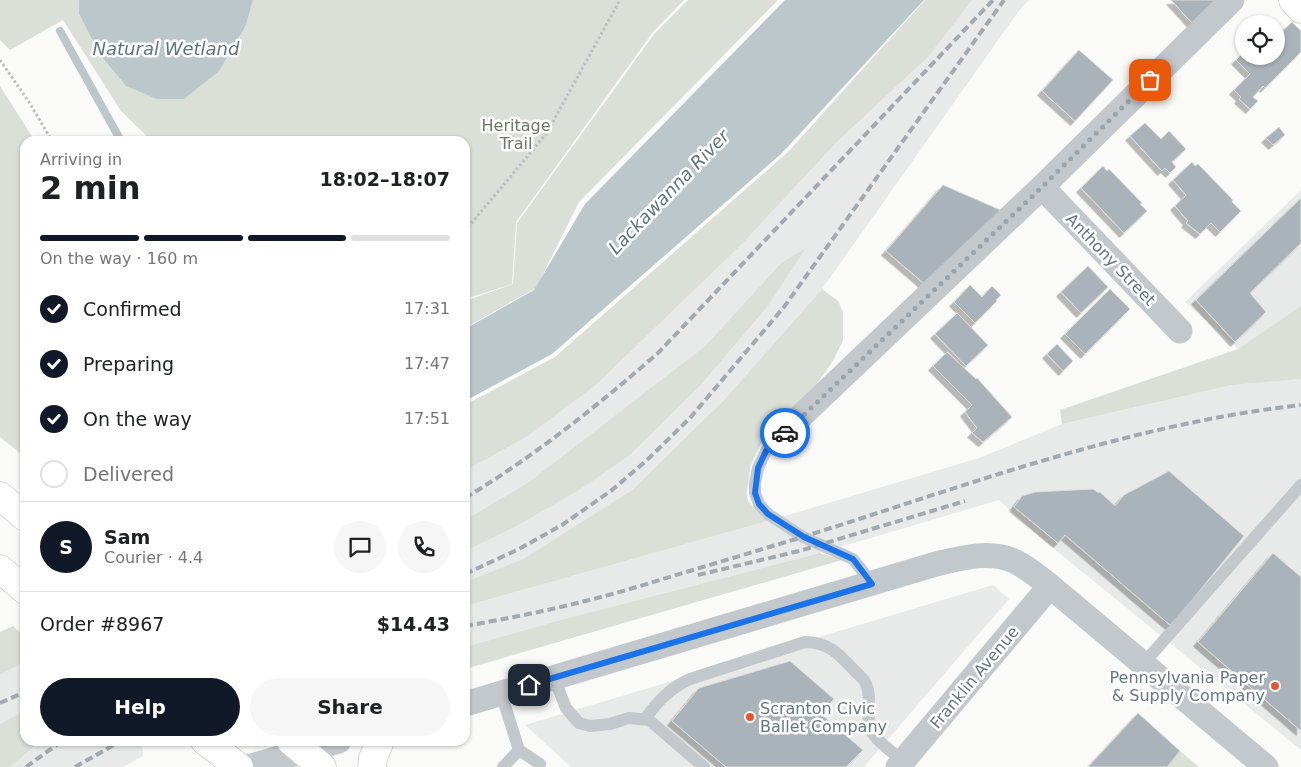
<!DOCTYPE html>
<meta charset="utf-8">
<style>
body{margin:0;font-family:"DejaVu Sans",sans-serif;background:#f6f6f6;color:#202124;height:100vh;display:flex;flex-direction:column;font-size:19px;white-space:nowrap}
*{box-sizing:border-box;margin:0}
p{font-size:16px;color:#757577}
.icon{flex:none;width:28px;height:28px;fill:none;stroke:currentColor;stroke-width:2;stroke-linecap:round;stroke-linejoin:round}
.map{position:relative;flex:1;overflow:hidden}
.panel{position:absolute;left:20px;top:136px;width:450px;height:610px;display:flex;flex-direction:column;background:#fff;border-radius:15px;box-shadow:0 1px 4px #0004}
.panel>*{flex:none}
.tools{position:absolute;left:1235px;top:15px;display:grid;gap:10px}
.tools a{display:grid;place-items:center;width:50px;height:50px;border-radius:50%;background:#fff;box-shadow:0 1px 4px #0004;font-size:25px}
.pin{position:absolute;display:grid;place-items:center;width:42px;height:42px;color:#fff;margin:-21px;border-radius:10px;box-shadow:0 2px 8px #0006}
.courier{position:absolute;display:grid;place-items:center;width:50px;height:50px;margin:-25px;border:4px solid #1a73e8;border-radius:50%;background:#fff;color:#222;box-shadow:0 1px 6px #0007}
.headline em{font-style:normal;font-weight:700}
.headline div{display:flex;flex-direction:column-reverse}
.headline{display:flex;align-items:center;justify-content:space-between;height:85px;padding:0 20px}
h1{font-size:32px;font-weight:700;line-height:38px}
.bar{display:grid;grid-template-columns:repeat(4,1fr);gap:8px 5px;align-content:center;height:60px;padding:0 20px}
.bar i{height:6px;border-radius:4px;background:#e0e0e0}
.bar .selected{background:#111827}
.bar p{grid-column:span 4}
.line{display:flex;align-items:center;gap:12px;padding:0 20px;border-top:1px solid #e0e0e0}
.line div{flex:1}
.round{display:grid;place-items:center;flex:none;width:52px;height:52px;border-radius:26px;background:#f6f6f6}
ol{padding:0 20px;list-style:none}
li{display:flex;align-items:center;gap:15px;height:55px}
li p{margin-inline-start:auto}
li .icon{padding:5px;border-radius:50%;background:#111827;color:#fff;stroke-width:4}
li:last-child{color:#757577}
li i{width:28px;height:28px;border:2px solid #e0e0e0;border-radius:50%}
.cta{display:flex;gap:10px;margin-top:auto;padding:10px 20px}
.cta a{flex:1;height:58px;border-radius:30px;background:#111827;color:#fff;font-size:20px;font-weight:700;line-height:58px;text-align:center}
.cta a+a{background:#f6f6f6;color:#202124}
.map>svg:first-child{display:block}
</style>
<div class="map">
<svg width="1301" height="767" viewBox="0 0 1301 767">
<defs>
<filter id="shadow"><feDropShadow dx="-4.5" dy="4.5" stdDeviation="0" flood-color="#0004"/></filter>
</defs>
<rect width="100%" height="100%" fill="#fafaf8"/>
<!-- built -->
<path fill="#e8e9e9" d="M972,0H1029L1018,12L822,289L725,399L632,490L523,559L465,582V551L515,527L630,455L700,386L768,306L805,249L782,262L705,346L529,482L465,520V471L528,436L596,385L742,244L836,143L929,56Z
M1301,190V306L1238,349L1185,302Z
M1301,379V750L1042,539L999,500L820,553L564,619L465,647V606L768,521L979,458L1062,424L1232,385Z
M993,585L1009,599L864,767H571L525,725Z
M25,662V710L0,724V675Z
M41,741H142L143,756L123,767H10Z"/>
<!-- green -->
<path fill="#dadfd7" d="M0,0H79V14L100,55L126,86L246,25L253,0H684L653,32L516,222L512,284L465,299V141H152L121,111L63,20L10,50L0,40Z
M688,0H778L579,202L536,288L465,328V301L513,284L517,223L655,33Z
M925,0H972L929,56L836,143L742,244L596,385L528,436L465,471V405L555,357L788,152Z
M0,86L35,141H25V457L0,437Z
M806,248L768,306L700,386L630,455L582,488L515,527L465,551V520L529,482L705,346L782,262Z
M822,289L838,301L843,312V340L833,361L819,381L797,407L763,440L750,467L747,492L748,501L768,521L465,606V582L523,559L632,490L725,399Z
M1301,306V379L1232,385L1062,424L1060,410L1238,349Z
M820,553L842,560L465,669V647L564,619Z
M13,626L25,637V662L0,675V632Z
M25,710V741H41L10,767H0V724Z
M1180,751L1199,767H1167Z"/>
<!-- water -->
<path fill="#bbc7cb" d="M79,0H253L246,25L219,71L184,99H157L126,86L100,55L79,14Z
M785,0H924L781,154L552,354L465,401V329L534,290L585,204Z"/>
<!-- pier -->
<path fill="#fafaf8" d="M25,522V621L15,625L0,613V538L18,524Z"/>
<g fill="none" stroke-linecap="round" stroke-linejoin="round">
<!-- stream -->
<path stroke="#bbc7cb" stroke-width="8" d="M60,31L121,141"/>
</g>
<!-- building -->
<path fill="#aab3b9" stroke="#dcdcda" filter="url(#shadow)" d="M1171,0H1217L1193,24Z
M1292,22L1301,31V52L1265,88L1263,86L1253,97L1258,101L1250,109L1239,99L1241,97L1234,90L1250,74L1236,60L1244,52V56H1276V37Z
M1079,50L1113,80L1075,121L1042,91Z
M1145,123L1161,139L1169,131L1186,149L1172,162L1176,167L1170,173L1165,168L1162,171L1130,136Z
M1279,127L1285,135L1273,145L1266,138Z
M1192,162L1195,166L1198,164L1233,200L1232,202L1241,211L1220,232L1211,223L1200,234L1186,223L1188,221L1175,206L1186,195L1173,180Z
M1103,166L1107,171L1109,169L1142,203L1140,204L1147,211L1124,233L1081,188Z
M943,185L1005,212L928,287L886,251Z
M1301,198V243L1250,293L1266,312L1235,342L1196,300Z
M1088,266L1108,287L1081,313L1061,292Z
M970,285L982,297L992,286L1001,295L996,300L997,301L975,323L954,302Z
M1110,289L1130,309L1085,354L1065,334Z
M957,313L988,345L966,366L935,334Z
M1057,344L1073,361L1063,371L1047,354Z
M947,352L976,379L977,378L1012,417L983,442L972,433L977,428L965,412L972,405L933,366Z
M1169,471L1244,536L1171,626L1065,535L1058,543L1014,507L1022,496L1035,492L1093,489L1099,493L1100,492L1115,506L1124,495Z
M1273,553L1301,577V731L1198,642Z
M790,661L834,699L821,714L863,750L846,767H726L672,721L699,688Z
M1138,713L1180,751L1167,767H1088Z"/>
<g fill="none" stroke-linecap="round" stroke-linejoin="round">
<!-- secondary casing -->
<g stroke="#b3babf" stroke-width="29">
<path id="secondary" d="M1293,0L1301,9"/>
</g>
<!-- trunk casing -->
<g stroke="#b4b9bd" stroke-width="29">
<path id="trunk" d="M304,752L322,767
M372,767L373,758L380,741"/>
</g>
<!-- motorway casing -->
<g stroke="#b4b9bd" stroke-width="29">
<path id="motorway" d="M0,496L25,517
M0,569L25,590
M205,741L239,767
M291,741L304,752"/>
</g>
<!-- path -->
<path stroke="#bbbfc2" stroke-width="3" stroke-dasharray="2.5 2.5" stroke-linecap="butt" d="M0,60L29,102L52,141
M465,231L546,134L620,0"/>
<!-- service -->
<path stroke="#c3c8cc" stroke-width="12" d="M800,417L766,451L758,468L755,483V493L759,504L768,514L803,537L853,559L872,583
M1143,664L1301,485
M554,678L566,708L579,723L590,726L610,724L629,718L649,720L704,767
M501,693L519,750L540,764
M645,719C658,701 670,688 690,679L805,642C828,642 839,654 853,669C857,674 864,678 866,684C873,699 864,717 872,732C877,742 895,754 903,761
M503,767L519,750"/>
<!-- minor -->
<path stroke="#c3c8cc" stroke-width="25" d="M1042,187L1180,331
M800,417L1042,187L1232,0
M465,704L936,564C961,558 990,550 1014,561C1027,567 1039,577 1050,586L1266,767
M248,767L339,741
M898,767L1050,586"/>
<!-- secondary -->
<use href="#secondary" stroke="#fff" stroke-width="28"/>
<!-- trunk -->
<use href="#trunk" stroke="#fff" stroke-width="28"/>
<!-- motorway -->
<use href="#motorway" stroke="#fff" stroke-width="28"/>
<!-- rail -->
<path stroke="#a2aab0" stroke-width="4" stroke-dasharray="8 4" stroke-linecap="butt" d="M465,498C536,455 596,407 658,353L993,0
M465,574L519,549L562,525L612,490L646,461L690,418L784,307L1004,0
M698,575L799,551L965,501
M465,626C511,618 556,609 601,597C632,589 662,579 693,570C749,553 804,537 859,519C1004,472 1149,422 1301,405
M0,703L25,692
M26,767L62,741
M75,767L121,741"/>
</g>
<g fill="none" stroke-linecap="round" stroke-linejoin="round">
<!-- done -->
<path stroke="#99a4ac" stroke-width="5" stroke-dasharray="0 9" d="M785,433L1042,187L1150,80"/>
<!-- route -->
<path stroke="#1a73e8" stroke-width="6" d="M529,685L872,584L853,559L804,537L768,514L759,504L755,493L758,468L766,451L785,433"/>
</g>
<!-- markers -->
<g fill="#e4572e" stroke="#fff" stroke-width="2">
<circle cx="1275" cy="686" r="5"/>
<circle cx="750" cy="717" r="5"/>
</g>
<g text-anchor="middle" stroke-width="5" stroke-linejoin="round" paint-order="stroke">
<!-- park labels -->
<g font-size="16" fill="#687a64" stroke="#fff">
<text x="516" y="131">Heritage<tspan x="516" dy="18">Trail</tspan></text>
</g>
<!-- street labels -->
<g font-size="16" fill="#657683" stroke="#fff">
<text transform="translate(1111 259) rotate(46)" y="6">Anthony Street</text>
<text transform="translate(974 677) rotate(-50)" y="6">Franklin Avenue</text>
</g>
<!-- poi labels -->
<g font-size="16" fill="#657683" stroke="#fff" text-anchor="end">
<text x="1265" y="683">Pennsylvania Paper<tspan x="1265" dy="18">&amp; Supply Company</tspan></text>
<text x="760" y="714" text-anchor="start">Scranton Civic<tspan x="760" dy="18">Ballet Company</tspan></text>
</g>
<!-- water labels -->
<g font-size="18" font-style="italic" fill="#60757c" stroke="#fff">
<text x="166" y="55">Natural Wetland</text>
<text transform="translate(669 192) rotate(-46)" y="6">Lackawanna River</text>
</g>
</g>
</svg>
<div class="tools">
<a><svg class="icon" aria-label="locate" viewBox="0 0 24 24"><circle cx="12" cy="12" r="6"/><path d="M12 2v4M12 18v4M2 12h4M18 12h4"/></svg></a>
</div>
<div class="pin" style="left:1150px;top:80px;background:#ea580c"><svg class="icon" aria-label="bag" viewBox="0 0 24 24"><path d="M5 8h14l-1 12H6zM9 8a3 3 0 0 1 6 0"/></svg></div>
<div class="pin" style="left:529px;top:685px;background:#1f2937"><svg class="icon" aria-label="home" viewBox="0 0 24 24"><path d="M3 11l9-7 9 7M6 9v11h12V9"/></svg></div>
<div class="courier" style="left:785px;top:433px"><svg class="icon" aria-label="car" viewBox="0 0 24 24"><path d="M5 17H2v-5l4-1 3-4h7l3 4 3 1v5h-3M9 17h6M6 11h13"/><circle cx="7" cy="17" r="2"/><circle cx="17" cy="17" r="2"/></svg></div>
<section class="panel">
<div class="headline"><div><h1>2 min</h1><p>Arriving in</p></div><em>18:02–18:07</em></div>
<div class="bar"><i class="selected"></i><i class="selected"></i><i class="selected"></i><i></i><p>On the way · 160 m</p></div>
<ol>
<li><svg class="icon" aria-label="check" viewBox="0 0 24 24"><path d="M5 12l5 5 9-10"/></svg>Confirmed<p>17:31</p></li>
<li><svg class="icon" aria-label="check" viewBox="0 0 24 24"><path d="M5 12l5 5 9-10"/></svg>Preparing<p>17:47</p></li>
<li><svg class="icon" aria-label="check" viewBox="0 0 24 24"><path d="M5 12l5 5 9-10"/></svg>On the way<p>17:51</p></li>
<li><i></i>Delivered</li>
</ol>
<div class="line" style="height:90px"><b class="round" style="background:#111827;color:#fff">S</b><div><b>Sam</b><p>Courier · 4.4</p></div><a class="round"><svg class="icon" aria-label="chat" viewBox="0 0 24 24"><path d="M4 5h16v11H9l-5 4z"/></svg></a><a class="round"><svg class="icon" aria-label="phone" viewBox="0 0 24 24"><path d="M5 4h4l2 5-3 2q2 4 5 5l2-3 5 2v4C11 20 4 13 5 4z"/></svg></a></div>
<div class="line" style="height:65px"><div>Order #8967</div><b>$14.43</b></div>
<div class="cta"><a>Help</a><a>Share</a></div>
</section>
</div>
